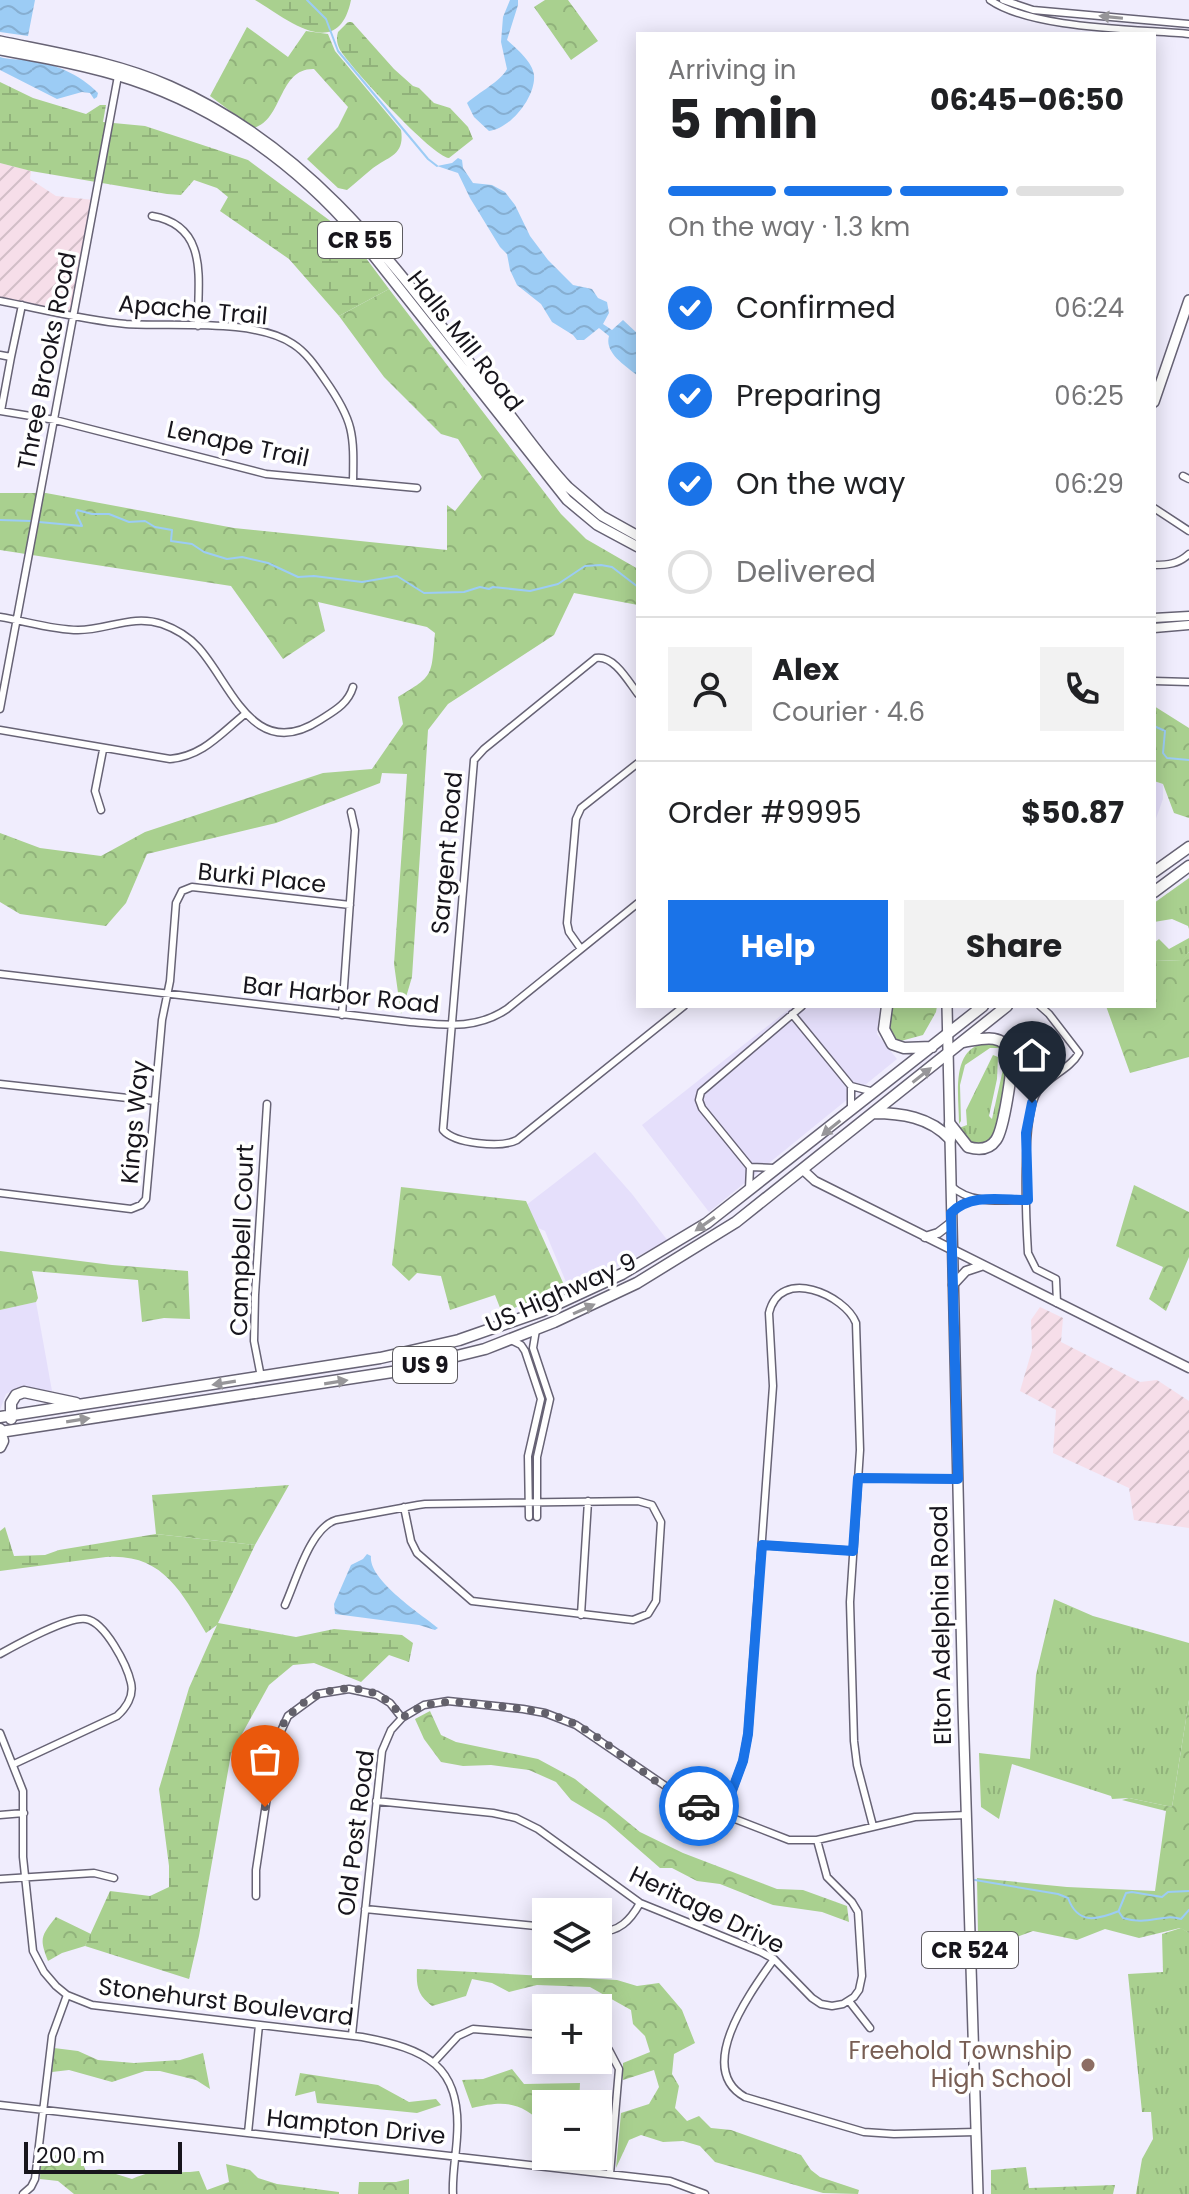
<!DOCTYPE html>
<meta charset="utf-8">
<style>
body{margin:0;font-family:Poppins,sans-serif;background:#f2f2f2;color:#202124;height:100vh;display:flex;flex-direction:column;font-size:30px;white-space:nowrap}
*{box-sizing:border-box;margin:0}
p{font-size:26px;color:#757577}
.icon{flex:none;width:44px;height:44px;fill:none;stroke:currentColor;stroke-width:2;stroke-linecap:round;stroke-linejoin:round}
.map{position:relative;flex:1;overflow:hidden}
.details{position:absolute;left:636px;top:32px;width:520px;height:976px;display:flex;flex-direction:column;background:#fff;border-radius:0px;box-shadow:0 4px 20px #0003}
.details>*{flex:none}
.buttons{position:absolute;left:532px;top:1898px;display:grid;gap:16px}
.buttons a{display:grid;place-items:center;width:80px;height:80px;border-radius:0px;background:#fff;box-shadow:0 4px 20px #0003;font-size:40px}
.scale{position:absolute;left:24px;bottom:20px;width:158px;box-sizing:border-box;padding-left:8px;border:4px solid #17151c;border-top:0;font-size:22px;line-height:28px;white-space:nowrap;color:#17151c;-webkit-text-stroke:6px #fff;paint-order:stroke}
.pin{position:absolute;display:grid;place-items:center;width:68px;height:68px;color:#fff;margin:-82px -34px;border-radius:50% 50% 50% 0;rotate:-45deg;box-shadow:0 0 8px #0007}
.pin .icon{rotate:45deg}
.courier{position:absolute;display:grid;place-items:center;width:80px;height:80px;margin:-40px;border:6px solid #1a73e8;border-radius:50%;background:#fff;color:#222;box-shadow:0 2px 10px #0007}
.overview em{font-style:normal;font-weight:700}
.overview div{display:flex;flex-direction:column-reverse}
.overview{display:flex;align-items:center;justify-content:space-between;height:136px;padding:0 32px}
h1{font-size:52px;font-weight:700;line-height:60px}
.bar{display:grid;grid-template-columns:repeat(4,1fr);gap:12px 8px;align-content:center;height:96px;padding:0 32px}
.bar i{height:10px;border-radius:6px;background:#e0e0e0}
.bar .active{background:#1a73e8}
.bar p{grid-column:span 4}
.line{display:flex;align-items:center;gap:20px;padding:0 32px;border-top:2px solid #e0e0e0}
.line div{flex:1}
.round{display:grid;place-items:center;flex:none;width:84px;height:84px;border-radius:0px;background:#f2f2f2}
ol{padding:0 32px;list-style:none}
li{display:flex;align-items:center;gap:24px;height:88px}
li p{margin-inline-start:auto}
li .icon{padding:8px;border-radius:50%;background:#1a73e8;color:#fff;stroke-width:4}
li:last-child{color:#757577}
li i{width:44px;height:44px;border:4px solid #e0e0e0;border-radius:50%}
.primary-button{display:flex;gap:16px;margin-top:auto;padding:16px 32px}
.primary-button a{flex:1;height:92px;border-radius:0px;background:#1a73e8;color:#fff;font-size:32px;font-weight:700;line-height:92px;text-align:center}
.primary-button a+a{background:#f2f2f2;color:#202124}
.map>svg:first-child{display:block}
</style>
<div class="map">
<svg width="1189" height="2194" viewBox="0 0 1189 2194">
<defs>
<pattern id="industrial-furrows" width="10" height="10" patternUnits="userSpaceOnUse" patternTransform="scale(2)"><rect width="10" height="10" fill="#f6dee9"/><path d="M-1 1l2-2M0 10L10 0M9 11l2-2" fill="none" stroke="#d2bec7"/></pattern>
<pattern id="grass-tufts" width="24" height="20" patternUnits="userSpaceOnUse" patternTransform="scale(2)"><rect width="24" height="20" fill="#a9d08f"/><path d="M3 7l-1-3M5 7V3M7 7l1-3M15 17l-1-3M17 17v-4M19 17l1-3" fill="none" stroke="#91b27b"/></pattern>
<pattern id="forest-crowns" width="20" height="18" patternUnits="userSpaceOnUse" patternTransform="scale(2)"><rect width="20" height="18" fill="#a9d08f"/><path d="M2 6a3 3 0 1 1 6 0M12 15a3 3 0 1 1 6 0" fill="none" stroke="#91b27b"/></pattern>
<pattern id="wetland-marsh" width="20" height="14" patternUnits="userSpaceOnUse" patternTransform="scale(2)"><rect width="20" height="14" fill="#a9d08f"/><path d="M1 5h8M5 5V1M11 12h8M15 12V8" fill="none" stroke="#91b27b"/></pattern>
<pattern id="water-waves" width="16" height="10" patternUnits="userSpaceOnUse" patternTransform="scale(2)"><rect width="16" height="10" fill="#9cccf5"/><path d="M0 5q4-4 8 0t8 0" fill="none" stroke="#86aed1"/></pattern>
</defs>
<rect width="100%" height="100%" fill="#f0edfd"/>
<!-- built -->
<path fill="#e5dffb" d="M1154,781L1163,784V799L1154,824Z
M793,1006H880L877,1034L897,1059L709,1212L642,1125Z
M595,1152L632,1194L668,1241L591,1280L568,1287L545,1231L534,1226L525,1206Z
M36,1302L52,1391L16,1389L6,1394L0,1410V1310Z"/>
<!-- industrial -->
<path fill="url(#industrial-furrows)" d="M0,163L31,171L30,179L56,196L94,200L72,312L0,298Z
M1040,1307L1063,1318L1061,1342L1140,1382L1157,1380L1189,1401V1528L1134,1520L1129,1488L1053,1453L1056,1410L1020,1391L1032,1350L1031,1320Z"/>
<!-- grass -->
<path fill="url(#grass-tufts)" d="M1189,878V929L1188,926L1172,919L1154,922V903Z
M1189,938V952L1182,961L1154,960V943L1159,939L1169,949Z
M991,1042L1004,1048L1010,1059L997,1129L988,1142L979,1146L971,1144L959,1128L967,1125L966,1110L993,1055L998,1057L997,1079L989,1116L992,1119L1005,1060L1000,1048H990L965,1065L960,1085L961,1121L959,1124C959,1094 949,1045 991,1042Z
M1054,1599L1093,1616L1189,1643V1700L1172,1807L1129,1798L1112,1799L1111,1796L1012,1764L999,1819L981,1807L979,1753L1030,1759L1036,1675Z
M1181,1928L1189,1933V2194H1136L1142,2159L1153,2139L1151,2112H1142L1128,1974L1163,1972L1162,1934Z"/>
<!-- forest -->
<path fill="url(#forest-crowns)" d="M545,0H568L598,41L571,60L534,7Z
M247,27L288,57L306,31L328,34L335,51L401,130C405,155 389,156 373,168C364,175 356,183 347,190L338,188L307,159L338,127L348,107L314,69C278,68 283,121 253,128L210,96Z
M389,289L561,514L586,539L638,569V605L574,593L554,635L448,704L428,730L412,977L401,1014L394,964L407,774L382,773L380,783L276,823L147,854L126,903L106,926L20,914L0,902V833L40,848L101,856L145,832L323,773L372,769L403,724L398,697C435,675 431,676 435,633L427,627L318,602L325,631L283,659L231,586L0,550V493H46L234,528L447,550V505L455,511L482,477L458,439L441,434L384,377L339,316Z
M1154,706L1189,728V818L1174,813L1163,784L1154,781Z
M1189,952V1057L1130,1073L1106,1006H1154V960L1181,961Z
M891,1006H937L936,1012L923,1035L897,1042L891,1038L887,1024Z
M1134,1185L1189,1212V1257L1166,1311L1149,1299L1163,1267L1116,1246Z
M401,1187L526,1201L565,1287L502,1313L495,1295L450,1310L441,1276L417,1273L409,1281L392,1265Z
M0,1251L112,1265L188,1271L190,1319L164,1318L142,1322L138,1280L32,1271L38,1298L36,1302L0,1310Z
M289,1485L255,1545L156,1534L152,1495Z
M1189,1700V1933L1180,1928L1139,1938L1105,1929L1077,1940L1033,1931L992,1946L978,1935L977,1878L1067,1887L1155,1891L1166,1811L1122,1800L1129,1798L1172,1807Z
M430,1711L441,1735L456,1742L538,1759L575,1779L640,1832L683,1853L777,1889L803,1890L847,1906L849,1922L822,1912L773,1905L720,1884L697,1881L672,1868H660L606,1821L571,1800L556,1782L529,1770L491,1765L463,1766L441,1762L424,1739L415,1719Z
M56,1917L91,1934L85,1946L62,1953L48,1961C39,1938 41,1936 56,1917Z
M417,1969L617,1980L637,1986L659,1983L682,2010L695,2043L674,2054L672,2074L679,2086L675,2108L687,2121L699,2116L711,2128L731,2130L801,2155L811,2170L820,2177L859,2190L858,2194L823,2193L715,2162L700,2146L683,2141L663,2142L641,2135L629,2140L616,2168L621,2113L649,2104L659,2087L654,2070L623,2080V2063L650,2052L645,2036L633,2024L631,2010L590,1987L537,1985L509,1992L492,1983L472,1979L466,1996L432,2006C418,1995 416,1987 417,1969Z
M54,2048L78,2051L98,2060L134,2063L180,2060L203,2053L210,2089L196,2080L160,2071H145L112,2082L69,2070L52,2072Z
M512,2069L524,2084L580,2083L579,2104H546V2126C520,2102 506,2100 472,2108L462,2080L483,2079Z
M300,2073L378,2085L409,2102L436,2099L441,2105L417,2113L317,2103L315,2091L295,2096Z
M41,2154C55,2154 67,2159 81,2158L86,2172L100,2169L132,2179C162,2166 169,2175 199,2171L207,2190L229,2182L226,2164L250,2170L258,2178L277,2184L339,2192V2194H74L58,2181L40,2179Z
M1026,2167L1029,2188L1115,2185L1113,2194H991V2170Z
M409,2179V2194H358L359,2182H396Z"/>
<!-- wetland -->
<path fill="url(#wetland-marsh)" d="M255,0H351C338,63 287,19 255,0Z
M348,22H352L394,69L413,86L419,88L434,103L450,108L468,127L473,139L449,158C433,157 352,69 340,50C337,44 336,39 338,32Z
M0,82L33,98L86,114L100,105H106L103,122L145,126L248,160L348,234L389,289L339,316L289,259L220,211L228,197L217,188L194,180L181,195L167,194L31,171L0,163Z
M5,1527L14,1556L45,1555L59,1550L156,1534L255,1545L218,1623L296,1637L334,1629L402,1635L413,1643L409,1662L389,1655L361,1682L314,1663L293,1665L269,1685L231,1754L199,1936L189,1979L85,1946L110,1891L150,1896L169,1887V1866L159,1789L189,1688L217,1625L206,1633C181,1591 162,1553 106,1557L0,1571V1531Z"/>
<!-- water -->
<path fill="url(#water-waves)" d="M0,0H35L28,36L0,32Z
M510,0H518V5L507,40C516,48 533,62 534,75C536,97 510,129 489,131L474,117L467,103C478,93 501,81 507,69L501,42L503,17Z
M0,57C9,60 18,59 27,60C53,63 80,74 98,93L97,97L94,99L90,93L82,92L57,99L0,70Z
M458,158L462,160L463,168L473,183L492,185L505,192L515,205L530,236L548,260L573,285L592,289L598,298L607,302L609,313L603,324L612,330L623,320L638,334V376C626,366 604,353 609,336L599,328L584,340H577L573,335L552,322L541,304L517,285L510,270L507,254L500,247L470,198L458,173L437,166L452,163Z
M367,1554L371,1556C368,1580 421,1614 438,1628L435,1630L419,1625L335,1614L334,1604L351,1565L363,1559Z"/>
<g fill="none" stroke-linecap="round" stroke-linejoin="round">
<!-- stream -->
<path stroke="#9cccf5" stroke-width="2" d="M307,0L326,19L338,51L428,159L437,166
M0,520L31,521
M39,522L82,526L76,513L77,510L92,514H109L129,522L145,521L155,527L172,530L171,541L192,544L204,552L227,559L242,557L268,563L298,577L314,576L362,582L397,576L424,593L464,592L480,587L489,589L493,587L530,591L558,584L585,566L601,565L612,567L638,587
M1154,726L1165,731L1163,753L1167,758L1189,760
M975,1880L1058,1894L1068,1898C1078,1925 1097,1920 1119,1911
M1119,1910L1126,1893L1132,1892L1162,1897L1168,1892L1189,1891
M1119,1912L1123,1918C1148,1926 1162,1913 1181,1919L1189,1910"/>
<!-- street casing -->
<g stroke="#676375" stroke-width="9">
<path id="street" d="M990,0C1032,29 1135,29 1189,34
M1003,0L1033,10L1189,24
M152,216C211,226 197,283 198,326
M0,301C41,309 84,320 126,324C172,327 255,318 293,344C307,353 316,367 325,380C354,421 354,434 353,482
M0,355L11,357L1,411
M11,357L22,305
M0,411L55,420L266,474L417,488
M1183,476L1189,479
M1154,508L1189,531
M1154,565C1168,565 1178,564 1189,554
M0,617C25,621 53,630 78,630C108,630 132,614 162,624C176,629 188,636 198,647C231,683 253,764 320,720C334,711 348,704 353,687
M1154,681L1189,682
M638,694C628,681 614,655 596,658L484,749L474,760L443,1130C455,1144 501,1148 517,1140L684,1006
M0,709L118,76
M0,730L170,759C203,756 220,734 245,714
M101,810L95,791L103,750
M581,949L569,932L567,923L576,819L581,808L638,763
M0,974L410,1022C445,1025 476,1030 507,1009L638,903
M1040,1006L1049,1014L1079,1053C1070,1069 1049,1076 1038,1091C1021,1114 1026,1221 1028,1253L1036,1269L1056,1279L1057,1303
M792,1014L851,1086L874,1092
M342,1015L355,830L351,812
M0,1084L155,1101
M851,1111V1086
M750,1167L774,1168
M951,1186C972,1205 1001,1200 1028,1200
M749,1189L750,1167L702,1108L699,1100L701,1092L802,1006
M0,1193L131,1209L141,1205L146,1199L162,1020L170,981L176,903L182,891L192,887L350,905
M951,1213L959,1206L974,1199
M536,1330L533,1348L550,1399L537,1457V1517
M511,1340L521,1345L525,1351L541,1399L528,1456L529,1517
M261,1377L254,1341L255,1295L267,1104
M858,1478L958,1479
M762,1545L853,1551
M285,1605C296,1581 310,1528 336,1520L418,1505L425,1504L638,1501L652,1505L661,1522L656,1601L648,1614L633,1620L472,1601L417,1553L411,1541L404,1507
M581,1615L588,1501
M0,1654C16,1645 69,1616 86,1619C105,1622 127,1665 131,1683C134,1696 126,1708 117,1716L14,1764
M0,1733L23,1791V1857L33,1951L44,1972L56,1986L67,1995L92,2005L362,2037C426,2049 462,2065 457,2137C456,2156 452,2175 453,2194
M376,1801L493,1813L516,1818L538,1829L640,1903L761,1952L774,1959L812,1998L821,2004L832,2006L843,2004L854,1997L859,1990L862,1976L858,1912L852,1902L827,1877L817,1840
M0,1815L24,1813
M723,1815L743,1761L748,1734L773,1386L769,1313C780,1266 845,1295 856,1323L860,1450L850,1602L854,1741L857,1765L873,1826
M0,1879L94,1873L114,1878
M256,1896V1870L275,1744L288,1716L318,1694L349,1689L377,1695L390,1703L402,1718
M365,1909L546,1927
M598,1932C619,1932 630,1921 640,1903
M774,1959C753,1989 693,2068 745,2097L864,2132L894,2134L976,2132
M849,2001L870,2028
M352,2035L382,1751L391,1730L402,1718L424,1705L448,1701L523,1709L545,1713L576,1725L686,1800L789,1840H817L915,1817L967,1815
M598,2042L609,2050L619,2069L610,2174
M434,2062L458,2036L473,2029L546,2035
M0,2105L670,2181L705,2194
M248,2133L259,2025
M23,2194L31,2187L35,2179L52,2036L67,1995"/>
</g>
<!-- secondary casing -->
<g stroke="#676375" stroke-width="11">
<path id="secondary" d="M1154,618L1189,616
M1154,628L1189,625
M802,1169L815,1181L1189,1368
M925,1237L938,1233L951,1223
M953,1285L966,1271L981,1266"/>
</g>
<!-- primary casing -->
<g stroke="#676375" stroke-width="12">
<path id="primary" d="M0,41C57,53 116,62 170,86C325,154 410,288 511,416C529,440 547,465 568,487L602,516L638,536
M0,50C44,58 89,66 132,80C219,109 297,165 357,235L567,500L597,525L638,547
M1154,402L1189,300
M947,1006L963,1706L978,2194"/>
</g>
<!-- highway casing -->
<g stroke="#676375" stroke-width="13">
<path id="highway" d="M1154,872L1189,847
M1154,892L1189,866
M887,1006L884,1029L892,1044L904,1048L932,1047
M873,1113C901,1113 930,1117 950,1139
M950,1124L968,1147C978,1150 989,1150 996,1140C1004,1129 1013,1067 1012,1053C1001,1032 982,1039 963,1042
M0,1417L380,1358L459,1340L542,1311L622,1274L707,1223L983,1006
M11,1419V1403L16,1395L24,1392L76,1403
M0,1429L3,1441L0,1447
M0,1432L392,1372L485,1349L554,1322L637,1283L736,1222L1007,1006"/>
</g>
<!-- street -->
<use href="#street" stroke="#fff" stroke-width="6"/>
<!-- secondary -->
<use href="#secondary" stroke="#fff" stroke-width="8"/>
<!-- primary -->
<use href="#primary" stroke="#fff" stroke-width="9"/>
<!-- highway -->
<use href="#highway" stroke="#fff" stroke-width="10"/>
</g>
<!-- one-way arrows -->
<defs><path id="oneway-solid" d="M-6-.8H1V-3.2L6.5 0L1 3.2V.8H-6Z" transform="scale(2)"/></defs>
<g fill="#979699">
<use href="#oneway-solid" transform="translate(1111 17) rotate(-174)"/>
<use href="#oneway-solid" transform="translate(922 1075) rotate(-38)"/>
<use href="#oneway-solid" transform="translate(831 1128) rotate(141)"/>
<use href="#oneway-solid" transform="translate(705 1224) rotate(145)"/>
<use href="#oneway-solid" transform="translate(584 1309) rotate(-24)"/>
<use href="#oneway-solid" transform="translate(336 1382) rotate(-9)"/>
<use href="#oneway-solid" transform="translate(224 1383) rotate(171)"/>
<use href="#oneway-solid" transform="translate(78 1420) rotate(-9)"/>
</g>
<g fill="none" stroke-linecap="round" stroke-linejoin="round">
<!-- done -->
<path stroke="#63616b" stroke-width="8" stroke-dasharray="0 14.4" d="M265,1807C269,1783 269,1754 279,1732C295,1696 344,1677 380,1696C390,1701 396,1709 402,1718C427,1699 450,1701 479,1704C511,1708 545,1709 575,1724C619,1747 653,1787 699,1806"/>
<!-- route -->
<path stroke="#1a73e8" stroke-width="10" d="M699,1806L723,1815L743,1761L748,1734L762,1545L853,1551L858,1478L958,1479L951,1213C971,1193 1001,1200 1028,1200L1026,1133L1032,1103"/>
</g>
<!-- markers -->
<circle fill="#8d6e63" stroke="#fff" stroke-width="3" cx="1088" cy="2065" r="8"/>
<g text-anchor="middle" stroke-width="7" stroke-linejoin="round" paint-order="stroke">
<!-- shield labels -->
<g fill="#fff" stroke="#5d5b60" stroke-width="2">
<rect x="318" y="222" width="84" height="36" rx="6"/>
<rect x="393" y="1347" width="64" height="36" rx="6"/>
<rect x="922" y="1932" width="96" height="36" rx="6"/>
</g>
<g font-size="22" font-weight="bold" fill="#17151c">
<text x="360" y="248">CR 55</text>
<text x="425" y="1373">US 9</text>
<text x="970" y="1958">CR 524</text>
</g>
<!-- street labels -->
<g font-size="24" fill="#17151c" stroke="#fff">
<text transform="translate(193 310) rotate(5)" y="8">Apache Trail</text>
<text transform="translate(465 341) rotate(52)" y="8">Halls Mill Road</text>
<text transform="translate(47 361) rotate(-79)" y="8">Three Brooks Road</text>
<text transform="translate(238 444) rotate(12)" y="8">Lenape Trail</text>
<text transform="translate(447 853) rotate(-85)" y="8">Sargent Road</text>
<text transform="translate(262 878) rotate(6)" y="8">Burki Place</text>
<text transform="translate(341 995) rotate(6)" y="8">Bar Harbor Road</text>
<text transform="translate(135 1122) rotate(-85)" y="8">Kings Way</text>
<text transform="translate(242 1240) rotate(-88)" y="8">Campbell Court</text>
<text transform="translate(561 1293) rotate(-24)" y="8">US Highway 9</text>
<text transform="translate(941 1625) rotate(-91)" y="8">Elton Adelphia Road</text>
<text transform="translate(356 1833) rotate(-83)" y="8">Old Post Road</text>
<text transform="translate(707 1910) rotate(26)" y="8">Heritage Drive</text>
<text transform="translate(226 2002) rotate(7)" y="8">Stonehurst Boulevard</text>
<text transform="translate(356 2127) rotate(6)" y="8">Hampton Drive</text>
</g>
<!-- education labels -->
<g font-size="24" fill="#785e54" stroke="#fff" text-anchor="end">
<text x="1072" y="2059">Freehold Township<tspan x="1072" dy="28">High School</tspan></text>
</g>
</g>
</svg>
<div class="buttons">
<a><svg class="icon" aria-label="layers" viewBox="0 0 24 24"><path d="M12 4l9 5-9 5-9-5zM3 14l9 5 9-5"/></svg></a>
<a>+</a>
<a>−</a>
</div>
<div class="scale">200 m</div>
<div class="pin" style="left:265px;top:1807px;background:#ea580c"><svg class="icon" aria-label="bag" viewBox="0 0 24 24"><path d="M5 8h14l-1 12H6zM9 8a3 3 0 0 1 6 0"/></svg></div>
<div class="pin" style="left:1032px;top:1103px;background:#1f2937"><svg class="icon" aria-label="home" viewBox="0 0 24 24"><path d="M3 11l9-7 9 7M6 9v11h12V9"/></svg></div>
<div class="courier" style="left:699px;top:1806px"><svg class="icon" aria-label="car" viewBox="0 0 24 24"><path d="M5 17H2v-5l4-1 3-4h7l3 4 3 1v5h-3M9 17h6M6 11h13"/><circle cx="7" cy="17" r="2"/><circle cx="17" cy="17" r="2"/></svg></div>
<section class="details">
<div class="overview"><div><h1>5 min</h1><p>Arriving in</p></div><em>06:45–06:50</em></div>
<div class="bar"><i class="active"></i><i class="active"></i><i class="active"></i><i></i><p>On the way · 1.3 km</p></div>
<ol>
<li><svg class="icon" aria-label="check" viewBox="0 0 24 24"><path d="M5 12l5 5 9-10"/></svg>Confirmed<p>06:24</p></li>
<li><svg class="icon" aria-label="check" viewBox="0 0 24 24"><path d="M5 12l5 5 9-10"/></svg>Preparing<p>06:25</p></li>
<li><svg class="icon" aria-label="check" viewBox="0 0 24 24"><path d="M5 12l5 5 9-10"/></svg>On the way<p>06:29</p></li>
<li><i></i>Delivered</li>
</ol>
<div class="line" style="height:144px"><a class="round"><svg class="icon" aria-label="person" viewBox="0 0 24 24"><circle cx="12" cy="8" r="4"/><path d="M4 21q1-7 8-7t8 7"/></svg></a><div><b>Alex</b><p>Courier · 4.6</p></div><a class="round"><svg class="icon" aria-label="phone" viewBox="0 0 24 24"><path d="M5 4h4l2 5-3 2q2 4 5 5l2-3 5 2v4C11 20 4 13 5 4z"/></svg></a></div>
<div class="line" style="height:104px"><div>Order #9995</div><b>$50.87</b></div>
<div class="primary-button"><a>Help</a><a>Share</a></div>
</section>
</div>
